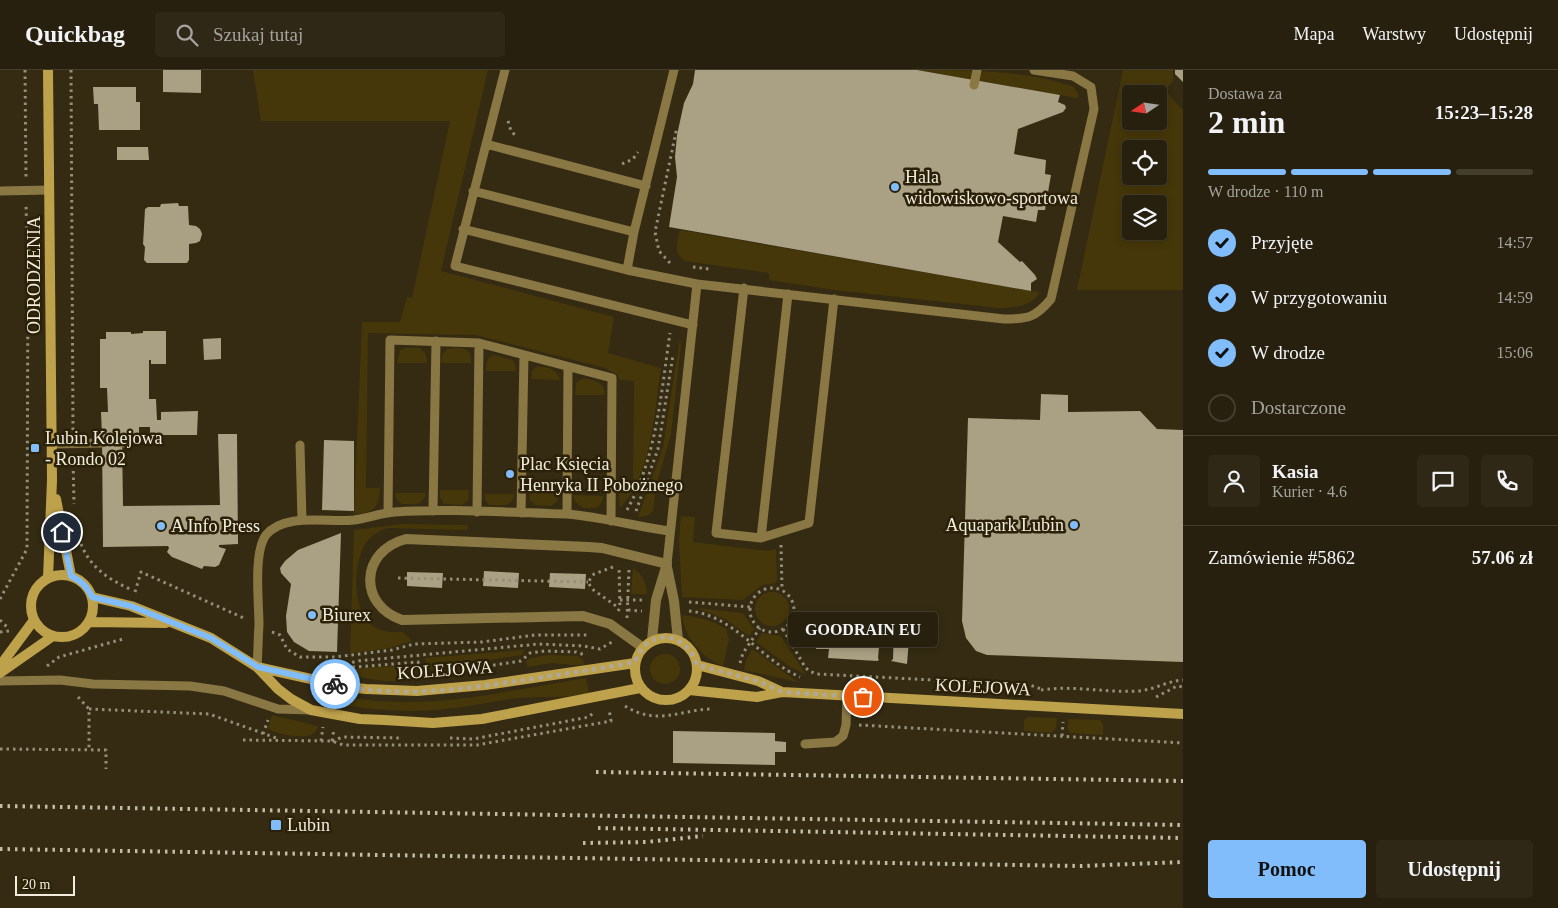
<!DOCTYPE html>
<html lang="pl">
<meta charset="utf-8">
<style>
body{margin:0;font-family:"Times New Roman",serif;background:#2f2817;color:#f1f3f6;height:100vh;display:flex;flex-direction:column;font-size:19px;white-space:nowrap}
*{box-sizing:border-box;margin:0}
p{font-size:16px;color:#a4a39e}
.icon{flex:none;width:28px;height:28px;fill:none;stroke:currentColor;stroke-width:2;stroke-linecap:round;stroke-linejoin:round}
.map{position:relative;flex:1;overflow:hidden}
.drawer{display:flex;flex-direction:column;background:#27200e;width:375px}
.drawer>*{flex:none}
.needle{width:32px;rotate:257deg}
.fabs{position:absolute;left:1122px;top:15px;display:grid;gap:10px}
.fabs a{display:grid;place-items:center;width:45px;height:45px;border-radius:5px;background:#27200e;box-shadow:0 2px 8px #0003,0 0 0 1px #433e2e;font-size:25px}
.scale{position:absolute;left:15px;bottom:12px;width:60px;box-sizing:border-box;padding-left:5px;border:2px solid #f2ecdd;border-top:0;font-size:14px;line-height:18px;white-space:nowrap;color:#f2ecdd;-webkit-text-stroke:4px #2a2108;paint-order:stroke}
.pin{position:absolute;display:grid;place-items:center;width:42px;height:42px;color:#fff;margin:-21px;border:2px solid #fff;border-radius:50%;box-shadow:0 1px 5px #0007}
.courier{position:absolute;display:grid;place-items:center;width:50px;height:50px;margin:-25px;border:4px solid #80bdfa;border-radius:50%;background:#fff;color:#222;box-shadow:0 1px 6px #0007}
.bubble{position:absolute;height:35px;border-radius:5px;background:#27200e;box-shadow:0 2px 8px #0003,0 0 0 1px #433e2e;font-size:16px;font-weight:800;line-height:35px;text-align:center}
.head em{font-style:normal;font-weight:800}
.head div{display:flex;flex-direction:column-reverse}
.head{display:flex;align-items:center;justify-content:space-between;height:85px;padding:0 25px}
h1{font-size:32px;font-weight:800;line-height:38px}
.bar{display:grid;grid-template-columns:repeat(4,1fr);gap:8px 5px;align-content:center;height:60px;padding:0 25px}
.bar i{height:6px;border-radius:4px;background:#433e2e}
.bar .on{background:#80bdfa}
.bar p{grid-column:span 4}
.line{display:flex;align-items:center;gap:12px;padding:0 25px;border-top:1px solid #433e2e}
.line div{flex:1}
.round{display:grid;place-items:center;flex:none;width:52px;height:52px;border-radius:5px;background:#2f2817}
ol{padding:0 25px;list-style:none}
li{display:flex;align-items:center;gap:15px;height:55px}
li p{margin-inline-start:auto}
li .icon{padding:5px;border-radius:50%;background:#80bdfa;color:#111;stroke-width:4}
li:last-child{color:#a4a39e}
li i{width:28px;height:28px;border:2px solid #433e2e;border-radius:50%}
.primary-button{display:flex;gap:10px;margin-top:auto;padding:10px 25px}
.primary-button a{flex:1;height:58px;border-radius:5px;background:#80bdfa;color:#111;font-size:20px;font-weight:800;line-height:58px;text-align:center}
.primary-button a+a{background:#2f2817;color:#f1f3f6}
header{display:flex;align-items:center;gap:30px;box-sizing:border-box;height:70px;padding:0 25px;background:#27200e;border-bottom:1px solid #433e2e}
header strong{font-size:24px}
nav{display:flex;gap:28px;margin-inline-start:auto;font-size:18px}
.search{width:350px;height:45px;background:#2f2817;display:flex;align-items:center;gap:12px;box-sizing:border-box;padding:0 18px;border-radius:5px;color:#a4a39e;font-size:19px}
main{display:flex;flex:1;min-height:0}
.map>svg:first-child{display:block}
</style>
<header>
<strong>Quickbag</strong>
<div class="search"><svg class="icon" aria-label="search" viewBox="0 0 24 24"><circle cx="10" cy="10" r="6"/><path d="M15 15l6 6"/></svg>Szukaj tutaj</div>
<nav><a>Mapa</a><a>Warstwy</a><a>Udostępnij</a></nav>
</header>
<main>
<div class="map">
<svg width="1183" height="838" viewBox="0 0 1183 838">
<rect width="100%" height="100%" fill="#342b12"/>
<!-- green -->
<path fill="#453709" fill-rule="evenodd" d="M253,0H488L441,201L614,247L608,283L661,298C654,344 652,403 620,438L618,414H633L634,311L620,310L617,305L605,298L476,265L368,263L366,418H380C379,438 374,443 354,444L362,252H400L407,227L412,228L450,51H261Z
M917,0C966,0 1029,0 1074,17L1079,26L1077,28Z
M1123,0H1173V11L1165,21L1183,40V220H1077ZM1131,24H1159V51H1131ZM1131,79H1159V106H1131ZM1131,134H1159V161H1131Z
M680,160L1031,221L1039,222C1033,237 1012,238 998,238L835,220L769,210V203L685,191C673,184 677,172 680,160Z
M680,268L681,276L671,364L656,417L653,441L647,446L638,447L663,377Z
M420,278L426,284L427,293H397L400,280L405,278Z
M447,279C461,277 472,276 471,293H441L442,285Z
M494,285L513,290L515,295L516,301H486C486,294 486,288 494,285Z
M536,297C546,296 558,299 560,310L531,309L532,301Z
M583,308C595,311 604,311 605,325H575L576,313Z
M440,420H469L468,431L462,435L444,434L440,427Z
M529,421H559L558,431L551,436L535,435L530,430Z
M395,423H425V427L419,434H402L397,430Z
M485,424H514C513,438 501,435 490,435L485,430Z
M573,425L603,426C603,431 601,435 596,438H583L575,432Z
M681,446L695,447L693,472L768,481L776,479L777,511L775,513L762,515L743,530L682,527L679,470Z
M402,454L468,455L467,460L388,458C378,461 369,467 364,476C353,497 352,541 373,556C382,562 393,563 403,562L412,571L390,578L350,583L354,460Z
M633,498C642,504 647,513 647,524H631Z
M755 539a17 17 0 1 1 34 0a17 17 0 1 1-34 0Z
M697,538L743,543L754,559L749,566L725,549Z
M682,545C698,547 712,550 726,559L729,569L723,596C703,589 684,567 682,545Z
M762,563L781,566L806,605L789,596L756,572Z
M752,579L798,612L744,600L746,590Z
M524,580L522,585L432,599H429L427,596L425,588Z
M650 599a15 15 0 1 1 30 0a15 15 0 1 1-30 0Z
M548,585L578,586L583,590L584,595H573L552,593L527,597L526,591L530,588Z
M408,595L412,597L413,611H384L347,605L350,599Z
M586,608L589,623C565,629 541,626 517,628C493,631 469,637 445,639C410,643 376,640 342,635L343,627C365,630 386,632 408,632C466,632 529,617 586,608Z
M272,645L318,656C317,660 315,663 311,665C301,668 275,665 268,658Z
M1027,647L1057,648L1056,658L1051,663L1024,661V650Z
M1068,649L1100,650L1103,654V665L1070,663L1068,659Z"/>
<!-- building -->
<path fill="#aaa083" d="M163,0H201V23L163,22Z
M695,0H917L1060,25L1058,32L1065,35L1066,38L1063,42L1018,59L1014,84L1046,90L1045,104L1051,105L1045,140H1038L1036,152L1003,146L998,172L1020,192L1022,191L1035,205L1037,209L1031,213V221L669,157L677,107L675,87L677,65L684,33L693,14Z
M1175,0H1183V12L1175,4Z
M93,17H136V32H140V60H99L98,34H94Z
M117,77H148L149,90H117Z
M178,133L179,136H188L189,155L196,156L200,159L202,164L200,171L196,173L189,174V190L187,193H147L144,190L145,177L143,174L145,139L148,137H160L161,134Z
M143,261H166V294H151V290H149V329H156L157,350H161V342L198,341L197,365H150V357H139V365H122L123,436L220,435L218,364H237L238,474L219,475V477L226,479L219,495L215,497L204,496L202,499L172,487L167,482L169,478L168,476L103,477L102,366L101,342H108L107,318H100V269H106V262H131V264L143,263Z
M221,268V289L204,290L203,269Z
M1041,324L1068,325V342L1140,341L1157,359L1183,360V592L987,585L976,581L966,568L962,551L968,348L1040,350Z
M324,370L354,371V441L322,440Z
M341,463L337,582L309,581L294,572L287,562L286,546L291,514L281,503L280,498L285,491L298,480Z
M484,501L519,503L518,518L483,516Z
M407,502L443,503L442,518L407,516Z
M550,503L586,504L585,519L549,517Z
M830,550L881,554L878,588L879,590L877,591L828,588L829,579H816L818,556L830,558Z
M894,556L910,557L907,594L891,591L893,589Z
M673,661L775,663V671L786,672V682H775V695L673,693Z"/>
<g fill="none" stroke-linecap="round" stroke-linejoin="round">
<!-- path -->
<path stroke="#958e7a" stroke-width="3" stroke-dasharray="2.5 4" stroke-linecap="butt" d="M25,0L26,108
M71,0L73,361
M508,51L511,61L517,67
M622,94L633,89L638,82
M670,193L659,181L655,162L677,57
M693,197L709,199
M73,388L74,434
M627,440C657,386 661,323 670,263
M636,441L658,379L673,285
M81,474C90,497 108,509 130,519
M781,475L782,519
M613,497L594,504L588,512L592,519L619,538
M398,508L588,512
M750 540a22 22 0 1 1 44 0a22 22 0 1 1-44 0Z
M135,522L141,502L246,549
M0,529L27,479L28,207L26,134
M620,530H642
M689,532L750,537
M628,540L642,541
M618,541L620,538L619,496
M689,541C734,545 761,590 800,607
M627,548L629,499
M0,550L9,559
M783,559L805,597L809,601L817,604L1030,615L1041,619
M0,562L9,561
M272,562L280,565L287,579L300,587H335L392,580L414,574L482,572L535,565H588
M740,593L743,583L760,558
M47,596L59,587L123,569L124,567
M333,596L355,597L418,592L422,605
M461,600L521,591L530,583L545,581L576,582L585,585
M344,601L347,594L357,591L539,574L584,576L600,579L612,572
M1041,620C1073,615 1105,623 1138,621C1154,620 1167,611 1183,610
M78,627L89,639V680
M1156,627L1177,616L1183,617
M625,636C657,656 679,640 711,639
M89,639L209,644L279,669
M859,655L1183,673
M263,664L268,650
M1062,666L1063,652
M450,668L473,669L589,647L594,642
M243,670L332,671L343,675H477L611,651L609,639
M321,671L323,657
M332,671L343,667L401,668
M332,671L334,659
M0,679L106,680V699"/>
<!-- lane -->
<path stroke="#897744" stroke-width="9" d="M505,0L455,196L693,255
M974,15L977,0
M486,74L646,116
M0,121L49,120
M473,121L634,162
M463,159L627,200L697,214L1004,249C1028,249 1035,248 1051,229L1094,39L1091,17L1073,6L1034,0
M627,200L634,162L674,0
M744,218L716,463L761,468L809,453L834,229
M122,373H128
M52,374L102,373
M300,375L302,450
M433,441L436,271
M477,442L479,273
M388,443L390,270L479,273L612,308L611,451
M521,443L524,285
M567,444L568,297
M761,468L788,224
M667,494L697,214
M257,597C258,583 258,569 259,555C259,533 253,482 266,465C285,442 328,453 354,450C368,448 381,443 395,442C452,438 510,443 567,444C601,447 635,456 669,461
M0,611L60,610L93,614L190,616L224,621L278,639L311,640
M805,674L835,672L843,666L846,655L847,626"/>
<!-- street -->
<path stroke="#897744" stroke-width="10" d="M667,497L674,531L678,570
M652,570L656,530L667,494
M642,577L610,554L583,546L402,550C358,535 360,481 406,469L589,477L602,478L667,494"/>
<!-- secondary -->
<path stroke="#bea14b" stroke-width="10" d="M56,429L71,506
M31 536a31 31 0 1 1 62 0a31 31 0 1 1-62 0Z
M48,508L52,410L48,0
M92,527L131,536L211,568L257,597L278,619L291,629L311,640L360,649L384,650L433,653L482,649L640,618
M90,552L166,553
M635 599a31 31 0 1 1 62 0a31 31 0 1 1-62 0Z
M697,595L758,611L782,622
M0,596L34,550
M257,597L347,617L366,619L417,621L485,615L635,593
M0,603L53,566
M689,620L757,627L782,622L1183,644"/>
<!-- rail -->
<path stroke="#c2bcaa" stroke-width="4" stroke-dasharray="2.5 5" stroke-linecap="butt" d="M596,702L1183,711
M0,736L1183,755
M598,758L1183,768
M583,773L647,772L703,766
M0,779L1081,796L1183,792"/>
</g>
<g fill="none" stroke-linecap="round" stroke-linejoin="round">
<!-- done -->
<path stroke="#b0a896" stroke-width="5" stroke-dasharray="0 9" d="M335,614C397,629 463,619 525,610C562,604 598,599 635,592C647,557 686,560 697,595L758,611L782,622L863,627"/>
<!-- route -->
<path stroke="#80bdfa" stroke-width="6" d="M62,462L71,506C81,511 87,516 92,527L131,536L211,568L258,597L335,614"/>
</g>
<!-- markers -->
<g fill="#80bdfa" stroke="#2a2108" stroke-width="2">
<circle cx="895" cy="117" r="5"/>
<rect x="30" y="373" width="10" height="10" rx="2.5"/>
<circle cx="510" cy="404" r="5"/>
<circle cx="1074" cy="455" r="5"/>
<circle cx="161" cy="456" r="5"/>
<circle cx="312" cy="545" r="5"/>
<rect x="270" y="749" width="12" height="12" rx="2.5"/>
</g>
<g text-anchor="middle" stroke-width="5" stroke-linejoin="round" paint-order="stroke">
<!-- poi labels -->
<g font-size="18" fill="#f2ecdd" stroke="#2a2108" text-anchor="start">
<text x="905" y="113">Hala<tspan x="905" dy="21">widowiskowo-sportowa</tspan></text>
<text x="45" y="374">Lubin Kolejowa<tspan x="45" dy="21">- Rondo 02</tspan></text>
<text x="520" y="400">Plac Księcia<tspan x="520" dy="21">Henryka II Pobożnego</tspan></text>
<text x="1064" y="461" text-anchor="end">Aquapark Lubin</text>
<text x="171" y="462">A Info Press</text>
<text x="322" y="551">Biurex</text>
<text x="287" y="761">Lubin</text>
</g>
<!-- street labels -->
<g font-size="18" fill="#f2ecdd" stroke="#2a2108">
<text transform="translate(34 205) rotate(-90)" y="6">ODRODZENIA</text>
<text transform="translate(445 600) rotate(-4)" y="6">KOLEJOWA</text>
<text transform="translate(983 617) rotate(3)" y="6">KOLEJOWA</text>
</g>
</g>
</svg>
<div class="fabs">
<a><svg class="needle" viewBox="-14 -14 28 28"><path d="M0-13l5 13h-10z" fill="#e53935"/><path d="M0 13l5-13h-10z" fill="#a4a39e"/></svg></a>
<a><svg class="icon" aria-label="locate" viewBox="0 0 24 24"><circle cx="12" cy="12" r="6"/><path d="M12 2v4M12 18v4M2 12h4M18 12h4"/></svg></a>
<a><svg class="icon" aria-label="layers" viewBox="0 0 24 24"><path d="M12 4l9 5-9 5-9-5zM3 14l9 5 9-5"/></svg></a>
</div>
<div class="scale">20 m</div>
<div class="pin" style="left:863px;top:627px;background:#ea580c"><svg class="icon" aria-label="bag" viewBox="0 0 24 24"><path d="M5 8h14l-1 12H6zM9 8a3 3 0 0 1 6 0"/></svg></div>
<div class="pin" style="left:62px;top:462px;background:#1f2937"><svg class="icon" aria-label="home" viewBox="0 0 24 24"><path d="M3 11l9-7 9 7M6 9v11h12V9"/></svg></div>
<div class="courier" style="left:335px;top:614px"><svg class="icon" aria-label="bike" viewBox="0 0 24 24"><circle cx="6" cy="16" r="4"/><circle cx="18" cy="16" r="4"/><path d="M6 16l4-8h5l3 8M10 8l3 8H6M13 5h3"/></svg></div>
<div class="bubble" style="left:788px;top:542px;width:150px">GOODRAIN EU</div>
</div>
<section class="drawer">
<div class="head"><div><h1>2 min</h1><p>Dostawa za</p></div><em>15:23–15:28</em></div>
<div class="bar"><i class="on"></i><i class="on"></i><i class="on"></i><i></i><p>W drodze · 110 m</p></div>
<ol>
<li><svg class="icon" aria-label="check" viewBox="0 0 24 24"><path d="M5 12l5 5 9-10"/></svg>Przyjęte<p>14:57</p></li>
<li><svg class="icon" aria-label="check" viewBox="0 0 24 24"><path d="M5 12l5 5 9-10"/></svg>W przygotowaniu<p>14:59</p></li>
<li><svg class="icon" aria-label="check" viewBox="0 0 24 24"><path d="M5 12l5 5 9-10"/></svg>W drodze<p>15:06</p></li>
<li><i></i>Dostarczone</li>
</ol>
<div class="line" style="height:90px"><a class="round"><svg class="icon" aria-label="person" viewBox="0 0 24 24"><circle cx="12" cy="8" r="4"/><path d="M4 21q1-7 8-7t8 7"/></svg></a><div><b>Kasia</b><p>Kurier · 4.6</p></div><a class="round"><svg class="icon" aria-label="chat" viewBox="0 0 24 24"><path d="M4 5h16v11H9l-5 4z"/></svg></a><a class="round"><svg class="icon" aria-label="phone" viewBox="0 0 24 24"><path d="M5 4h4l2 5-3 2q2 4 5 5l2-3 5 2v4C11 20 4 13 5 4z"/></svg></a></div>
<div class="line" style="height:65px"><div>Zamówienie #5862</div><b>57.06 zł</b></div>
<div class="primary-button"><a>Pomoc</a><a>Udostępnij</a></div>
</section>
</main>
